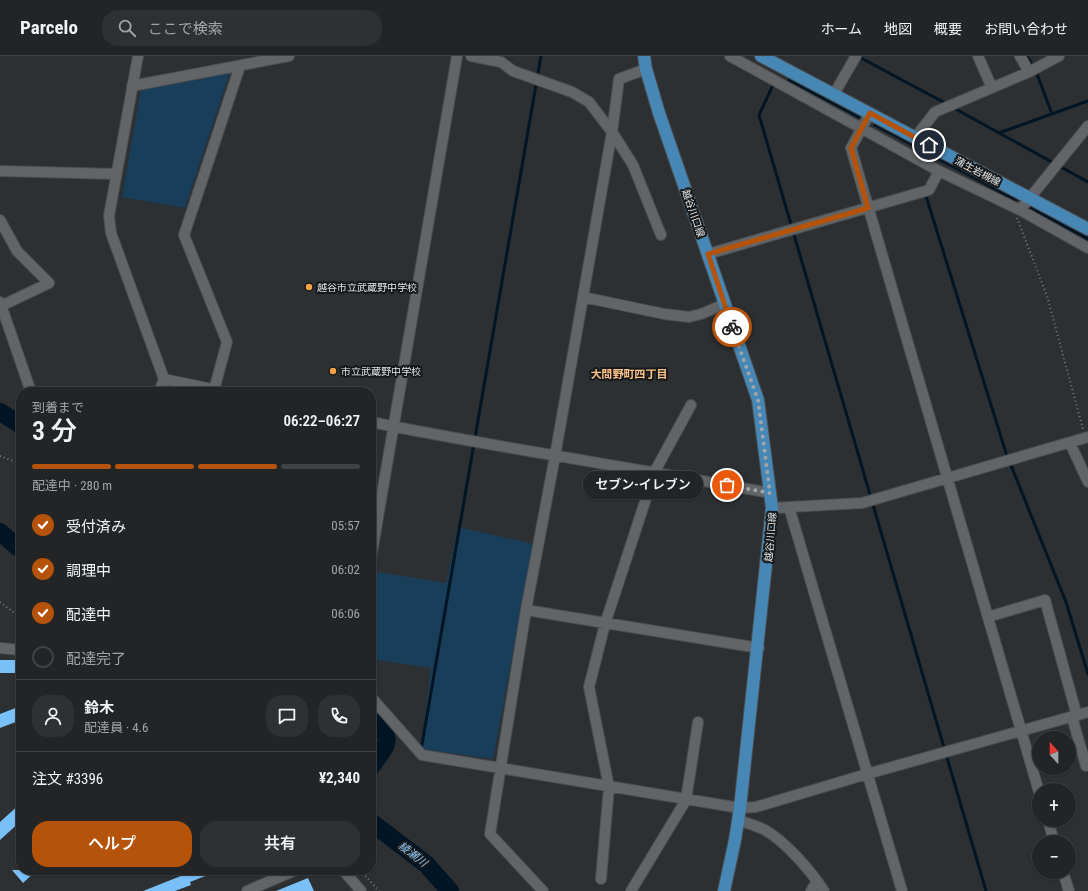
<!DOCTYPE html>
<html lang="ja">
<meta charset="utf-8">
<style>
body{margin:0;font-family:"Roboto Condensed","Noto Sans JP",sans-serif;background:#2e3032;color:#f1f3f6;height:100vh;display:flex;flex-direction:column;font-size:15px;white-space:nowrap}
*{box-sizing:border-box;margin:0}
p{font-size:13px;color:#a2a4a7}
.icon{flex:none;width:22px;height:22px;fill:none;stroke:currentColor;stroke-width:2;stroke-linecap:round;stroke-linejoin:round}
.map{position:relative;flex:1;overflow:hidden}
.details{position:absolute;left:16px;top:331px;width:360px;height:488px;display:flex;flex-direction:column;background:#222426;border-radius:16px;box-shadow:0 1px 3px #0004,0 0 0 1px #3f4143}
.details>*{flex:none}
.needle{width:26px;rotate:339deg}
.tools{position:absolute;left:1032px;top:675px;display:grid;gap:8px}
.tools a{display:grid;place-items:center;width:44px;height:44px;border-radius:50%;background:#222426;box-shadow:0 1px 3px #0004,0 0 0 1px #3f4143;font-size:20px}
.pin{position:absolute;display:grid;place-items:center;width:34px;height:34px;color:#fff;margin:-17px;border:2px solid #fff;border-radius:50%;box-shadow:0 1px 4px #0007}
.courier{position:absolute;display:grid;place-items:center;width:40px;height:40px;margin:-20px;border:3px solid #b45309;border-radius:50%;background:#fff;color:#222;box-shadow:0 1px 5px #0007}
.bubble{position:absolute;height:28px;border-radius:14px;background:#222426;box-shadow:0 1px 3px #0004,0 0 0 1px #3f4143;font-size:13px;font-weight:600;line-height:28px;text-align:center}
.head em{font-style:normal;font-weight:600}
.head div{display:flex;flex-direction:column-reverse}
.head{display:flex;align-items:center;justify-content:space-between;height:68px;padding:0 16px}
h1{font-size:26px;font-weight:600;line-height:30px}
.bar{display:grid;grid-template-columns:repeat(4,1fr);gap:6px 4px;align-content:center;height:48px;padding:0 16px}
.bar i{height:5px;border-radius:3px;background:#3f4143}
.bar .selected{background:#b45309}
.bar p{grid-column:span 4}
.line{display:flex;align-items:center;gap:10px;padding:0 16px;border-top:1px solid #3f4143}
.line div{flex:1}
.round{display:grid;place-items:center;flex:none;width:42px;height:42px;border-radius:16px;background:#2e3032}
ol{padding:0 16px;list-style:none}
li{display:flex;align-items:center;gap:12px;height:44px}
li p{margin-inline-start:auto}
li .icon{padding:4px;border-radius:50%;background:#b45309;color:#fff;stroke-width:4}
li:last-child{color:#a2a4a7}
li i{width:22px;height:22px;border:2px solid #3f4143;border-radius:50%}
.cta{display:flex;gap:8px;margin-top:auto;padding:8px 16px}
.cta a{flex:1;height:46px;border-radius:16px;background:#b45309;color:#fff;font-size:16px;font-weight:600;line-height:46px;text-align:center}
.cta a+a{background:#2e3032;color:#f1f3f6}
header{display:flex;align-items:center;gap:24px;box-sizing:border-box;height:56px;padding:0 20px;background:#222426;border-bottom:1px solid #3f4143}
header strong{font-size:19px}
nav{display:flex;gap:22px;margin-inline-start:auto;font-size:14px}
.search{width:280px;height:36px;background:#2e3032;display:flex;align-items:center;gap:10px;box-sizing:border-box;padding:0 14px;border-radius:16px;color:#a2a4a7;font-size:15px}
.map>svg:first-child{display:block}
</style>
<header>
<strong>Parcelo</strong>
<div class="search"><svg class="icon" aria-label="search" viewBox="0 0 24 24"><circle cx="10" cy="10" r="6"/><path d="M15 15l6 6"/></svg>ここで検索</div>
<nav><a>ホーム</a><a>地図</a><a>概要</a><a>お問い合わせ</a></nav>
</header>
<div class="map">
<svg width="1088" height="835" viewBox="0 0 1088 835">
<rect width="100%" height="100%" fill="#2d3032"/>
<!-- green -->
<path fill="#183e5a" d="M230,16L185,152L122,141L141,33Z
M458,471L533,488L493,703L421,693L431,612L371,603V515L446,527Z"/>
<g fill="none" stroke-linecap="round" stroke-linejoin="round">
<!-- stream -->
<path stroke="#011525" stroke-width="3" d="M1027,0L1037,18L1052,58
M861,2L947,48
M789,24L859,61
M773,29L759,59L986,835
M952,51L1088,126
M875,69L1016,144
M999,77L1088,45
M926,140L1006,397L1066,546L1088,618
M1031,152L1088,183
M421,694L541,0"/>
<!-- river -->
<path stroke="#011525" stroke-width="18" d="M0,356L21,369
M0,476L21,494
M371,659C393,685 391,683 371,711
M371,766L426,808L450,835"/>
</g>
<!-- building -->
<path fill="#79bff8" d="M0,604H20V617H0Z
M18,651L21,664L0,672V658Z
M21,747V765L0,784V766Z
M12,814H37L23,827Z
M196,814L218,815L190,826L191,829L175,835H143Z
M308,822L314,835H276Z"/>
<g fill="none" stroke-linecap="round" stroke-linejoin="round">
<!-- minor casing -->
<g stroke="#4b4d4f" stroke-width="12">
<path id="minor" d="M138,0L109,160L111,177L164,323L159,336
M471,0L501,6L513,15L572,36L589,46L612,76L633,109L661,179
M730,0L939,115L1020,154L1088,192
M978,0L992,32
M1020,0L1029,16
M132,30L289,0
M834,38L856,0
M870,57L851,92L1039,736
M915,82L935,56L1029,16L1059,0
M0,115L116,118
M1020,154L1088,70
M0,164L17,195L49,227L1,250
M708,198L929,134L939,115
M583,241L664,258L689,261L701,258L725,248
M0,246L31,336
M164,323L226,336
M214,334L227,286L184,179L240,10
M371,366C504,393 637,412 770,437
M1070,387L1088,426
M789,451L902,835
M772,452L862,447L1088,381
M371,502L457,0
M526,554L759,592
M988,561L1045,544L1077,660
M0,592L21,594
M371,641L422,699L740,752L756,751L867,718L1088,656
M1072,661L1086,710
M738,764C747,767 757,770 765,774C786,786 811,815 824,835
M1048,764L1054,786
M343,814L361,835
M1063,816L1069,835
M601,823L609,731L589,631L605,568L655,415L691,349
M247,835L296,814
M543,835L490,778L526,554L555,400L612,76L619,23L646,13
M631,835L686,744L698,666
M811,835L817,825"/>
</g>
<!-- major casing -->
<g stroke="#4b4d4f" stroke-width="14">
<path id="major" d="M644,0L646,13L659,57L758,344L772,452L740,752L735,784L724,835
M761,0L1088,173"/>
</g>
<!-- path -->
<path stroke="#797c7e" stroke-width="2" stroke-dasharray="1 3" stroke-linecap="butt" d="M1017,162L1047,240L1083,373
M0,400L21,408
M0,546L21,562
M360,814L379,835"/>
<!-- minor -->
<use href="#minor" stroke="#626568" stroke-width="10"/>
<!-- major -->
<use href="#major" stroke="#4687b6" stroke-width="12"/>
</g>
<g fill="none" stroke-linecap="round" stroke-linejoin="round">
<!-- done -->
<path stroke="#a3a6a8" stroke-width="4" stroke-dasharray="0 7.2" d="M727,429L770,437L758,344L732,271"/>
<!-- route -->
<path stroke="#b45309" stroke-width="5" d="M732,271L708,198L868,152L851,92L870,57L929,89"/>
</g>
<!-- markers -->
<g fill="#f6a247" stroke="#161819" stroke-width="1.5">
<circle cx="309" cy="231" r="4"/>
<circle cx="333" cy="315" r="4"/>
</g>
<g text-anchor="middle" stroke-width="4" stroke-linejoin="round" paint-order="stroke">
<!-- street labels -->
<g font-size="10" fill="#e3e5e7" stroke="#161819">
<text transform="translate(978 115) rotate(28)" y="4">蒲生岩槻線</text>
<text transform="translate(694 157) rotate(71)" y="4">越谷川口線</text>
<text transform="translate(770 481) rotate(-85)" y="4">越谷川口線</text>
</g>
<!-- poi labels -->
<g font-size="10" fill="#e3e5e7" stroke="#161819" text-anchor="start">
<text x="317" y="235">越谷市立武蔵野中学校</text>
<text x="341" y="319">市立武蔵野中学校</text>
</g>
<!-- neighbourhood labels -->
<g font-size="11" font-weight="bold" fill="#fdc289" stroke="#161819">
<text x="629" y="322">大間野町四丁目</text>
</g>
<!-- water labels -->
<g font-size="11" font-style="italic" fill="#95caf6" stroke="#161819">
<text transform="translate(413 798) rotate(38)" y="4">綾瀬川</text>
</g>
</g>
</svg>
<div class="tools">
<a><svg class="needle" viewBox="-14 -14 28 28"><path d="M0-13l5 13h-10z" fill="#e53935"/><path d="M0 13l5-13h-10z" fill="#a2a4a7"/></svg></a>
<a>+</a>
<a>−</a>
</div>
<div class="pin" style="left:727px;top:429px;background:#ea580c"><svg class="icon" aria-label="bag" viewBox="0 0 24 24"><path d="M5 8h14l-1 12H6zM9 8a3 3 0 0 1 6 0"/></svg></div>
<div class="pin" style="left:929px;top:89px;background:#1f2937"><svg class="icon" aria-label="home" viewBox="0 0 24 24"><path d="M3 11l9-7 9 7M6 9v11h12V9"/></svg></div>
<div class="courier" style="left:732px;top:271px"><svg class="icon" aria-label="bike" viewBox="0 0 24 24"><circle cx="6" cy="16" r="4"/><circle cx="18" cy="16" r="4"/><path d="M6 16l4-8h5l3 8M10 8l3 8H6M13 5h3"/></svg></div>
<div class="bubble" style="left:583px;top:415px;width:120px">セブン-イレブン</div>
<section class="details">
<div class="head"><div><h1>3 分</h1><p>到着まで</p></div><em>06:22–06:27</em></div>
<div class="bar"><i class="selected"></i><i class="selected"></i><i class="selected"></i><i></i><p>配達中 · 280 m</p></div>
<ol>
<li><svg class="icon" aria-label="check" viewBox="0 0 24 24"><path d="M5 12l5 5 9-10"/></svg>受付済み<p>05:57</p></li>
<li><svg class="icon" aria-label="check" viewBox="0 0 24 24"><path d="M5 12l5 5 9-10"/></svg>調理中<p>06:02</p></li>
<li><svg class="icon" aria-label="check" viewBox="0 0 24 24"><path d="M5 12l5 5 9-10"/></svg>配達中<p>06:06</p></li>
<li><i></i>配達完了</li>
</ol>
<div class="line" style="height:72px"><a class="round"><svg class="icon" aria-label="person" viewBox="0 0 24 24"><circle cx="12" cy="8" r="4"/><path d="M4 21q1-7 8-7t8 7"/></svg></a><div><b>鈴木</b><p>配達員 · 4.6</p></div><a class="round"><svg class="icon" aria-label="chat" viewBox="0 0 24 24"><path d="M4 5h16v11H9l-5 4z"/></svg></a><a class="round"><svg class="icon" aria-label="phone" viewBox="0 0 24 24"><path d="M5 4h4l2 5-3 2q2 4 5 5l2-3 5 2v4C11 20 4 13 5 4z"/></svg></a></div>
<div class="line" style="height:52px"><div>注文 #3396</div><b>¥2,340</b></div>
<div class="cta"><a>ヘルプ</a><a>共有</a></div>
</section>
</div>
